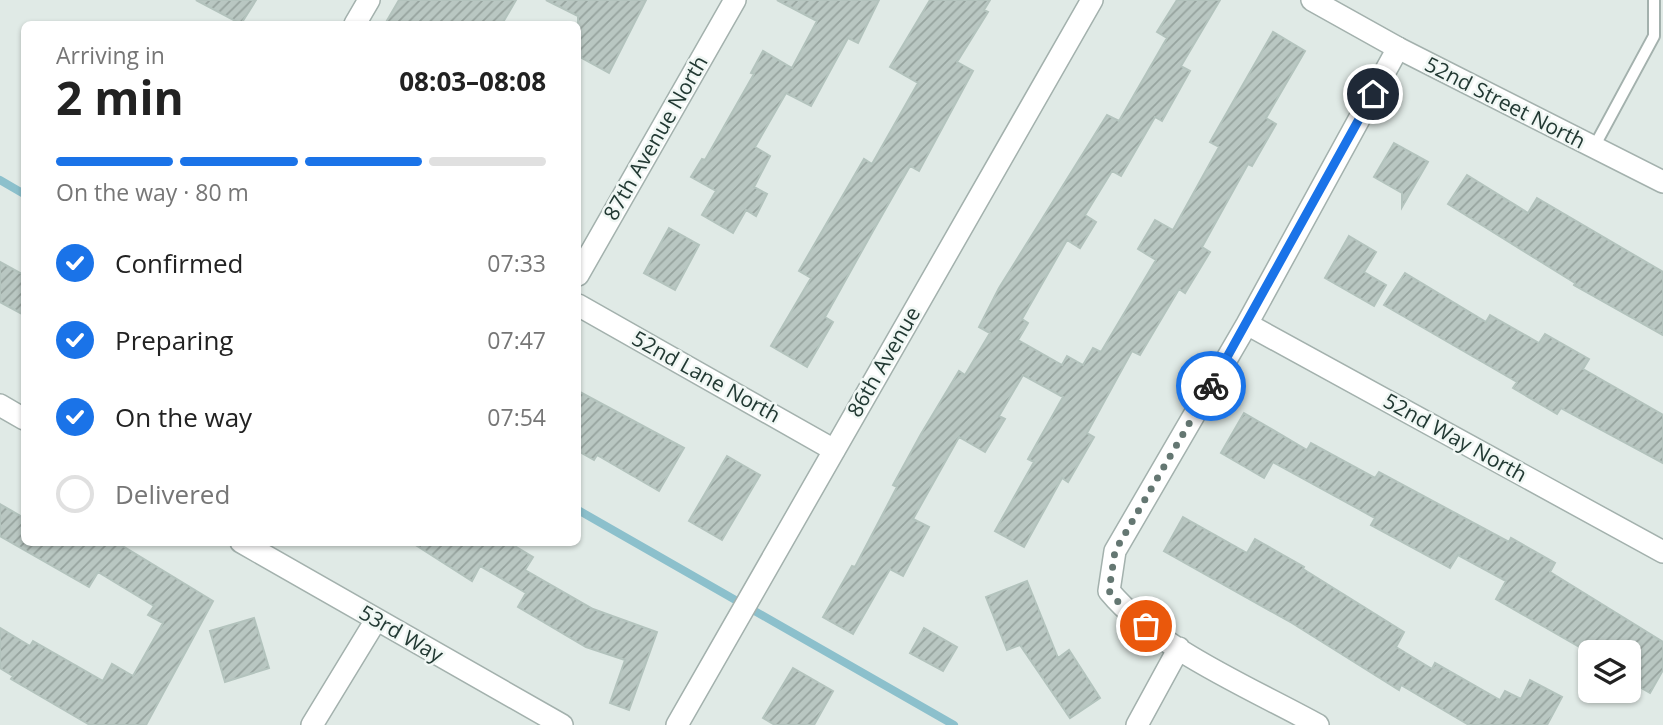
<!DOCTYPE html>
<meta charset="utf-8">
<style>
body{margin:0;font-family:"Open Sans",sans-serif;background:#f6f6f6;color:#222;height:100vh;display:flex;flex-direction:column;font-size:26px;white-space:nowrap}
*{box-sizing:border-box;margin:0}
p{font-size:23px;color:#767676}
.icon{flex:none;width:38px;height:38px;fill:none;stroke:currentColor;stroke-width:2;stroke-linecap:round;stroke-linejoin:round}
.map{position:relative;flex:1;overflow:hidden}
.side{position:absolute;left:21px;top:21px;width:560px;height:525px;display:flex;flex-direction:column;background:#fff;border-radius:10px;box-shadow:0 2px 5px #0004}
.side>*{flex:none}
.controls{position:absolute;left:1578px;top:640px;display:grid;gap:14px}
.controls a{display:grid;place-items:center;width:63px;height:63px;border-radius:10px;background:#fff;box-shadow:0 2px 5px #0004;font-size:35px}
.pin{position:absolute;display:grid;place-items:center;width:60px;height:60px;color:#fff;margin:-30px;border:4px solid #fff;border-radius:50%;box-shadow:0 2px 7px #0007}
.courier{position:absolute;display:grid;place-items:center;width:70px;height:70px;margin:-35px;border:5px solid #1a73e8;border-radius:50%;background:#fff;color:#222;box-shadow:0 2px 9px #0007}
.headline em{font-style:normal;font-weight:700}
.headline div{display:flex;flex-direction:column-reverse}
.headline{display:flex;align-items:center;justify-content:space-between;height:119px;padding:0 35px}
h1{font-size:46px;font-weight:700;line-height:52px}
.bar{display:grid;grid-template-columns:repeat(4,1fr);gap:10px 7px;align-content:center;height:84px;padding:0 35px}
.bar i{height:9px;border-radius:5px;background:#e0e0e0}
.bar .on{background:#1a73e8}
.bar p{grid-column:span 4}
ol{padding:0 35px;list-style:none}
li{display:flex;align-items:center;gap:21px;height:77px}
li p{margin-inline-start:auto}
li .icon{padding:7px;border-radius:50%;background:#1a73e8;color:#fff;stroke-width:4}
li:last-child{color:#767676}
li i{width:38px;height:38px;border:4px solid #e0e0e0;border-radius:50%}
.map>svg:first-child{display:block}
</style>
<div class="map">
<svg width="1663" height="725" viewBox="0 0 1663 725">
<defs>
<pattern id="building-hatch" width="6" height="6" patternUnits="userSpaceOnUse" patternTransform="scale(1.75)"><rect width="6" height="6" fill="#b9c7c2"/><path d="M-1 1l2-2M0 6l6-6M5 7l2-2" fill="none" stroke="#96a39e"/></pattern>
</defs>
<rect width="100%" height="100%" fill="#e0eae6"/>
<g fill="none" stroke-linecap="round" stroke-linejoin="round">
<!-- stream -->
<path stroke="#8cc0cc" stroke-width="8" d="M0,180L24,194
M578,510L954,725"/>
</g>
<!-- building -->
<path fill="url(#building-hatch)" stroke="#b3c3bd" stroke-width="2" d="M196,0H256L241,24Z
M399,0H516L502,24H385Z
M546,0H646L609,73L578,56V16Z
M777,0H879L858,43L848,38L811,106L786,93L755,147L770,156L754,187L767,194L756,216L746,210L733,233L702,215L716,191L691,177L702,159L705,160L754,74L751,73L763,51L792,68L817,21Z
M930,0H990L984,10L988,12L957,62L973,71L919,171L910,166L873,231L825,317L833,322L807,367L771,346L811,278L799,271L864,159L872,164L918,83L890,67Z
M1177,0H1220L1181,66L1190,71L1162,121L1155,117L1121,176L1112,171L1085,215L1096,222L1080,248L1067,240L1022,319L1028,323L1018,340L1062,365L1067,356L1083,365L1093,348L1101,352L1156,260L1138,249L1155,220L1173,230L1219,147L1210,142L1273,32L1305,51L1266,118L1276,124L1252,166L1248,164L1202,247L1210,252L1185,293L1179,289L1140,355L1132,351L1087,433L1094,437L1068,482L1062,478L1024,547L995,531L1034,462L1028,459L1063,397L1023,375L999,416L1005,419L985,452L959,437L913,519L929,527L903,576L890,569L853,634L823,617L852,566L855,567L897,487L893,485L921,434L959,371L965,375L990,333L979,327L999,288L1107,115L1119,121L1167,38L1157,32Z
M1394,143L1428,162L1402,207V193L1374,177Z
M1467,175L1528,213L1537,198L1663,272V335L1574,285L1575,283L1448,204Z
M669,228L699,245L675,290L644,273Z
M1349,236L1376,252L1364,272L1386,285L1374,306L1325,278Z
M0,262L24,275V315L0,302Z
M1405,273L1486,322L1490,315L1539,343L1545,334L1589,359L1583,369L1663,415V463L1561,408L1557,414L1513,388L1517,382L1384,305Z
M578,391L684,448L659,491L597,455L594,460L578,451Z
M1244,413L1307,450L1311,443L1375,478L1379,472L1509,542L1511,538L1555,563L1550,572L1663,642V670L1650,693L1629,681V653H1590L1496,599L1506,581L1458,555L1450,568L1371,525L1375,518L1273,462L1264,478L1221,453Z
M727,456L760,475L722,540L689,521Z
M0,504L24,518V542H116L213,601L146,725H90L11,679L13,676L0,668V628L30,646L33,641L103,681L112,664L133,676L163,623L148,615L154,606L98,572L89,587L0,536Z
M1183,517L1247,553L1255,539L1304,567L1303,569L1404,632L1396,647L1432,669L1435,663L1500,700L1505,691L1521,699L1530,680L1562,697L1547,725H1469L1401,685L1399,690L1292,623L1164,551Z
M411,542H508L533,557L525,570L593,609L657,632L629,710L610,703L625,660L586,647L518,607L526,593L480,566L472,581Z
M1027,581L1058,658L1069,650L1100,698L1070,718L1020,645L1007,650L986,597Z
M254,618L269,668L225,682L210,631Z
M924,628L957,647L943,671L910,653Z
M793,668L833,691L814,725H775L763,718Z"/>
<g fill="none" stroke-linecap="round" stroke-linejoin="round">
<!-- service casing -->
<g stroke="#a3b1ad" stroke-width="14">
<path id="service" d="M1594,147L1654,36V0"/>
</g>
<!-- minor casing -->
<g stroke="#a3b1ad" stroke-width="24">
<path id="minor" d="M355,24L369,0
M578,275L735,0
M578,305L834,450
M1247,324L1663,552
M0,405L24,419
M241,542L562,725
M312,725L376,620
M1137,725L1179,648
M1318,725C1251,688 1157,649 1109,591L1115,551L1247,324L1398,48"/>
</g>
<!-- tertiary casing -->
<g stroke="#a3b1ad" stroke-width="24">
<path id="tertiary" d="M1312,0L1398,48L1663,182
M677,725L1092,0"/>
</g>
<!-- service -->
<use href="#service" stroke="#fff" stroke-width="10"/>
<!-- minor -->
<use href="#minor" stroke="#fff" stroke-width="21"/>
<!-- tertiary -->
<use href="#tertiary" stroke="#fff" stroke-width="21"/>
</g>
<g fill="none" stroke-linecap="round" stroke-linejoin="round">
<!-- done -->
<path stroke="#647772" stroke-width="7" stroke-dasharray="0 12.6" d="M1146,626L1129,615L1109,591L1115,551L1211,386"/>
<!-- route -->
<path stroke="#1a73e8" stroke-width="9" d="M1211,386L1373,94"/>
</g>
<g text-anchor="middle" stroke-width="5" stroke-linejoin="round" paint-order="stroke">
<!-- street labels -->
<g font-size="21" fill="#223933" stroke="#f0f7f4">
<text transform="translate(1505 103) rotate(27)" y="7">52nd Street North</text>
<text transform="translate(656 138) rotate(-60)" y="7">87th Avenue North</text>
<text transform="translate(884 362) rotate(-60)" y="7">86th Avenue</text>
<text transform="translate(706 377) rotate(29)" y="7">52nd Lane North</text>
<text transform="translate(1455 438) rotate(29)" y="7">52nd Way North</text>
<text transform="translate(401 634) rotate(30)" y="7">53rd Way</text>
</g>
</g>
</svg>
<div class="controls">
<a><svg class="icon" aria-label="layers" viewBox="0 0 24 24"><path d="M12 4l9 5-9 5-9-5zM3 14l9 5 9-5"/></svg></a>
</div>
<div class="pin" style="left:1146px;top:626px;background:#ea580c"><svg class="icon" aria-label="bag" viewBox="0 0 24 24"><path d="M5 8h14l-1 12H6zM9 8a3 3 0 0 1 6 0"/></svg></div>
<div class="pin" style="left:1373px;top:94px;background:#1f2937"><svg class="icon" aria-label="home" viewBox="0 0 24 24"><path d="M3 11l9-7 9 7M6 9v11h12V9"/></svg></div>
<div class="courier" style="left:1211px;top:386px"><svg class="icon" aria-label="bike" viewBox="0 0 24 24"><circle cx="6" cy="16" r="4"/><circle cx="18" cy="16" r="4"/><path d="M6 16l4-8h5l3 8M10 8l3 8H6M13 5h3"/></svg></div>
<section class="side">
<div class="headline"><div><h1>2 min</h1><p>Arriving in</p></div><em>08:03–08:08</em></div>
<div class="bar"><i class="on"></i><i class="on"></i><i class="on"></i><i></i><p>On the way · 80 m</p></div>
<ol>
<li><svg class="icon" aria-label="check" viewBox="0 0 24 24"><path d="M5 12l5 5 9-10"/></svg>Confirmed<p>07:33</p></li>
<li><svg class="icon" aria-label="check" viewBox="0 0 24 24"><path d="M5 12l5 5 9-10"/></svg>Preparing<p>07:47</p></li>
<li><svg class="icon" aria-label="check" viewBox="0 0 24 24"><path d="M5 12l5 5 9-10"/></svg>On the way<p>07:54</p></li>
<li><i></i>Delivered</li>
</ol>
</section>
</div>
